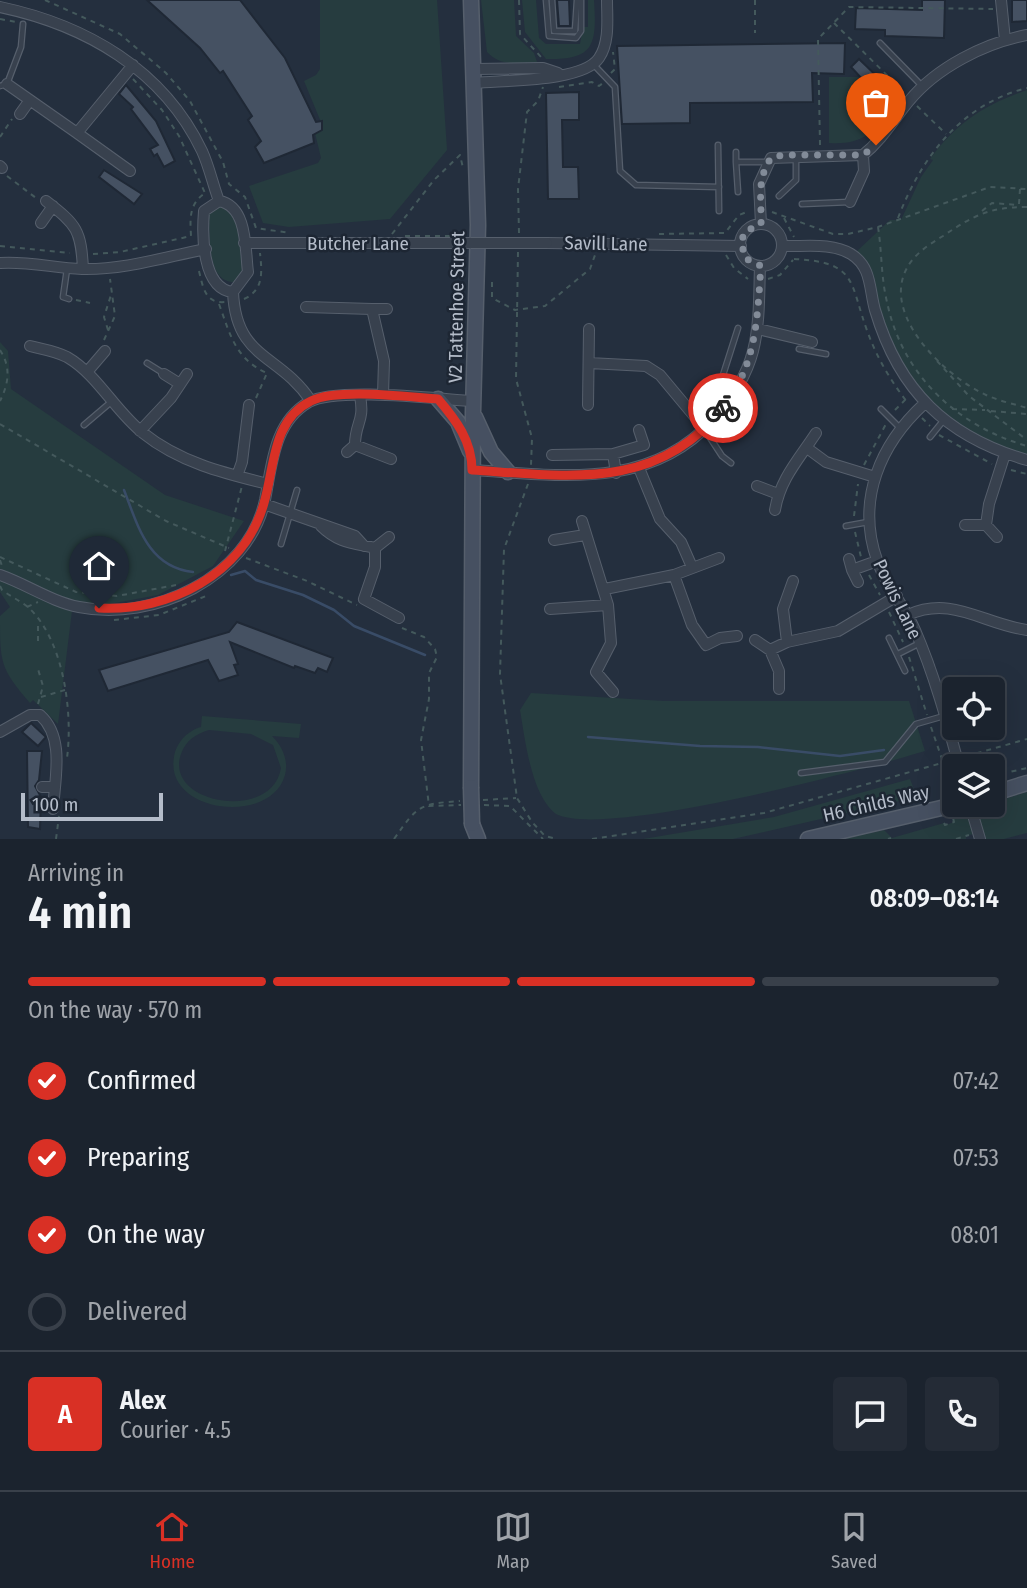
<!DOCTYPE html>
<meta charset="utf-8">
<style>
body{margin:0;font-family:"Fira Sans Condensed",sans-serif;background:#242b36;color:#f1f3f6;height:100vh;display:flex;flex-direction:column;font-size:26px;white-space:nowrap}
*{box-sizing:border-box;margin:0}
p{font-size:23px;color:#a0a4aa}
.icon{flex:none;width:38px;height:38px;fill:none;stroke:currentColor;stroke-width:2;stroke-linecap:round;stroke-linejoin:round}
.map{position:relative;height:839px;overflow:hidden}
.drawer{display:flex;flex-direction:column;background:#1b232e;flex:1}
.drawer>*{flex:none}
.tools{position:absolute;left:942px;top:677px;display:grid;gap:14px}
.tools a{display:grid;place-items:center;width:63px;height:63px;border-radius:7px;background:#1b232e;box-shadow:0 7px 28px #0002,0 0 0 2px #39404a;font-size:35px}
.scale{position:absolute;left:21px;bottom:18px;width:142px;box-sizing:border-box;padding-left:7px;border:4px solid #b4bcc9;border-top:0;font-size:19px;line-height:24px;white-space:nowrap;color:#b4bcc9;-webkit-text-stroke:5px #1d2633;paint-order:stroke}
.pin{position:absolute;display:grid;place-items:center;width:60px;height:60px;color:#fff;margin:-72px -30px;border-radius:50% 50% 50% 0;rotate:-45deg;box-shadow:0 0 7px #0007}
.pin .icon{rotate:45deg}
.courier{position:absolute;display:grid;place-items:center;width:70px;height:70px;margin:-35px;border:5px solid #d93025;border-radius:50%;background:#fff;color:#222;box-shadow:0 2px 9px #0007}
.summary em{font-style:normal;font-weight:600}
.summary div{display:flex;flex-direction:column-reverse}
.summary{display:flex;align-items:center;justify-content:space-between;height:119px;padding:0 28px}
h1{font-size:46px;font-weight:600;line-height:52px}
.bar{display:grid;grid-template-columns:repeat(4,1fr);gap:10px 7px;align-content:center;height:84px;padding:0 28px}
.bar i{height:9px;border-radius:5px;background:#39404a}
.bar .current{background:#d93025}
.bar p{grid-column:span 4}
.line{display:flex;align-items:center;gap:18px;padding:0 28px;border-top:2px solid #39404a}
.line div{flex:1}
.round{display:grid;place-items:center;flex:none;width:74px;height:74px;border-radius:7px;background:#242b36}
ol{padding:0 28px;list-style:none}
li{display:flex;align-items:center;gap:21px;height:77px}
li p{margin-inline-start:auto}
li .icon{padding:7px;border-radius:50%;background:#d93025;color:#fff;stroke-width:4}
li:last-child{color:#a0a4aa}
li i{width:38px;height:38px;border:4px solid #39404a;border-radius:50%}
.tabs{display:flex;justify-content:space-around;align-items:center;height:98px;border-top:2px solid #39404a;background:#1b232e;font-size:19px;color:#a0a4aa}
.tabs a{display:grid;justify-items:center;gap:4px}
.tabs .current{color:#d93025}
.map>svg:first-child{display:block}
</style>
<div class="map">
<svg width="1027" height="839" viewBox="0 0 1027 839">
<rect width="100%" height="100%" fill="#242f3e"/>
<!-- green -->
<path fill="#263c3f" fill-rule="evenodd" d="M320,0H437L447,150L390,219L289,227L263,223L249,186L318,163L321,158L315,133L323,127L304,81L316,75L320,69Z
M481,0H514L516,36L534,53L537,62C518,63 501,67 487,52Z
M522,0H536L539,38L546,44H580L583,27H588V0H594C597,46 594,60 546,59L525,32Z
M829,77H859L856,82L889,109C874,135 859,145 829,143Z
M1027,90V455C957,439 897,381 878,311C871,288 875,269 856,252L890,220H901L921,177L933,160L930,159C956,123 985,104 1027,90Z
M224,205L231,208L237,224L243,271L236,282C206,284 210,236 209,214L215,206Z
M0,342L8,351L11,389L165,495L244,521L213,566L158,595L72,611L58,724L33,700L30,703C0,668 0,663 0,616L10,607L0,592Z
M531,693L664,701H909L925,751C863,770 605,839 556,814C531,795 525,739 520,710Z
M202,716L301,724L299,738L272,736C282,746 289,760 285,775C271,826 164,813 174,757C176,743 187,731 201,727ZM209,730L251,734L273,745L281,768C272,823 163,804 181,754C186,740 196,734 209,730Z
M910,779L917,797L733,839H643L774,817Z
M1027,792V833L1004,839H980L977,833L966,836V839H844L884,830L892,838L944,823L946,825L954,822L953,817H965L964,812Z"/>
<g fill="none" stroke-linecap="round" stroke-linejoin="round">
<!-- stream -->
<path stroke="#394c67" stroke-width="2.5" d="M124,490C138,526 148,567 193,572
M231,575L245,571L256,580L303,595L334,610L354,626L425,655
M588,737L700,746L758,747L840,756L884,750"/>
</g>
<!-- building -->
<path fill="#455162" stroke="#1f2835" stroke-width="2" d="M147,0H240L285,58L316,122L322,121V130L313,135L314,143L264,163L255,147L261,141L248,120L252,116L223,71L220,73L200,48Z
M557,0H569L570,26H559Z
M922,0H945L944,38L885,36V30L855,29L856,8L922,10Z
M1012,0H1027V21L1012,22Z
M845,43L844,74L812,73L813,102L690,103V123L622,124L617,46Z
M859,59L885,84L877,95L871,97L858,84L863,80L851,67Z
M126,85L156,121L175,161L164,167L157,154L154,156L150,149L158,145L131,109L133,107L119,94Z
M579,92V120H562L563,167H578L579,199H548L546,93Z
M104,170L142,194L134,204L99,177Z
M237,622L333,658L327,672L318,668L315,673L295,666L294,668L230,642L238,664L234,665L238,675L219,681L208,660L108,691L99,670L229,632Z
M31,723L46,737L38,746L22,732Z
M27,751H42L39,780L35,786L41,797L40,829L28,827Z"/>
<g fill="none" stroke-linecap="round" stroke-linejoin="round">
<!-- lane casing -->
<g stroke="#565f6c" stroke-width="7">
<path id="lane" d="M546,0L549,36L576,38L581,31V0
M552,0L554,31H575L577,0
M880,43L922,86
M594,65L615,87L620,171L636,185L719,187
M0,86L7,84L21,47L23,24
M718,145L719,211
M736,152V162
M738,192L736,162H767
M779,196L796,180V156
M802,204L849,202
M67,269L63,297L69,299
M738,328L723,375L739,385
M799,349L826,354
M147,363L163,373
M881,409L900,428
M84,425L111,402
M705,430L722,456L731,463
M930,437L943,421
M846,526L868,522
M281,544L297,490
M889,638L905,671
M898,654L920,643
M801,773L885,762L916,724L944,716"/>
</g>
<!-- street casing -->
<g stroke="#565f6c" stroke-width="12">
<path id="street" d="M1001,0L1005,40
M0,7C85,25 163,69 202,151C209,166 213,185 219,201
M475,69L543,68L558,73
M475,83C504,80 583,82 599,58C610,42 607,18 607,0
M7,84L77,133
M20,114L30,100
M0,166L2,168
M130,171L77,133L133,65
M46,201C77,225 81,230 83,269
M219,201C248,206 245,250 248,272L233,292C202,289 202,235 204,211Z
M850,202L864,171L863,155C882,140 894,119 909,101C937,67 985,43 1027,35
M41,223L53,206
M761,224L759,184L771,158L863,155
M740 245a21 21 0 1 1 42 0a21 21 0 1 1-42 0Z
M244,243H471
M547,243L741,246
M782,246C804,247 831,242 851,254C872,267 869,289 875,310C899,391 947,437 1027,460
M0,263C28,261 54,268 82,269C124,270 165,257 206,249
M233,292C236,360 279,353 311,401
M306,307L372,309
M758,329L812,342
M30,346C42,349 56,351 67,357C98,375 115,411 143,433C179,462 223,473 268,484
M589,363L646,366L660,375L705,429
M87,372L105,351
M164,374L180,384
M383,395L384,361L372,309H387
M925,403C880,444 856,500 877,560C885,585 905,606 915,630C934,674 947,721 959,766
M588,405L589,329
M140,431L171,398L187,374
M355,445L391,459
M807,448L826,462L875,477
M347,452L355,445C355,422 365,422 360,396
M613,454L644,445L639,430
M552,455L613,454L616,473
M639,468L660,519L681,542L692,567
M472,470C559,475 649,491 713,420C731,400 746,378 753,351C760,323 759,294 760,266
M237,476L242,462L249,405
M757,486L778,494
M264,504L355,536L364,546
M775,510C780,479 799,459 816,433
M582,521L608,605L611,643L596,672L613,692
M965,525H986L997,537
M986,525L989,504L1005,454
M321,526C338,543 353,543 375,548L389,537
M554,540L585,535
M375,548V567L364,599L399,618
M849,559L852,570
M0,575C26,584 52,602 79,607C153,622 248,578 265,500C272,464 274,422 309,402C337,387 438,399 473,401
M674,575L692,625L706,645L720,638L737,636
M858,582L852,570L877,561
M605,589L674,575L719,558
M550,609L608,605
M908,615C952,595 983,624 1027,630
M755,640L770,650L787,642L838,631L897,596
M787,642L783,609L793,581
M770,650L779,671V689
M0,732L30,715H40C65,737 55,778 53,809
M42,787H54
M970,805L980,839"/>
</g>
<!-- secondary casing -->
<g stroke="#565f6c" stroke-width="17">
<path id="secondary" d="M438,399L458,422L470,451
M475,417L491,452L508,472
M471,787L473,412L478,225L471,0
M992,794L1027,783
M472,824L478,839
M808,839L954,805"/>
</g>
<!-- path -->
<path stroke="#44595c" stroke-width="2" stroke-dasharray="5 5" stroke-linecap="butt" d="M45,0L120,34L166,73L190,101L223,162L229,184L245,197L256,228L290,233
M519,0L520,34L541,57
M755,0V33
M0,19L16,22
M834,23L904,92
M611,73L615,69L613,52
M133,79L162,110L179,136L205,193
M559,87L592,82L599,86L603,83
M917,106L946,134
M0,137L12,119
M820,145L818,39L849,7L993,9
M7,176L36,198
M1019,204L1020,189
M1027,207C990,207 974,215 943,236C933,242 922,249 914,258C871,307 944,376 986,395C999,401 1014,404 1027,408
M982,211L992,203L1019,205
M772,212L833,234H848L878,227L990,187L1027,189
M784,218L794,237
M898,218C921,158 961,104 1027,88
M878,227C882,252 881,278 887,302C902,375 957,426 1027,446
M519,233L518,189L527,112L538,101L543,87
M392,234L434,180L460,155L463,168
M659,234L725,233L739,215L749,211
M0,246L70,253
M518,252L516,379L532,438L531,465
M93,254L120,252L191,236C190,218 189,204 205,193
M726,255L734,268L748,279
M794,259C859,262 849,283 868,333C877,358 892,383 908,403
M199,271C203,287 205,304 225,302
M768,279L780,275L793,260
M492,282V298L515,310L545,306L590,269L595,255
M244,299C264,290 262,272 260,253
M76,300L90,303
M219,304C230,334 235,359 267,373
M108,330L104,317L111,295
M104,340L115,316L110,279
M0,350C11,367 9,383 0,401
M937,361L969,396L1027,440
M256,398L267,373
M952,409L985,410
M895,410L908,397
M991,411L1027,414
M922,418L930,426
M0,424L166,521L229,548
M939,435L992,464
M864,465L886,424
M1011,470L1027,474
M528,484L504,549L500,674L517,798L532,822L545,836L557,839
M854,516L858,484
M855,532L861,557
M225,551L242,486
M0,557L76,592L117,596L176,585
M246,558L307,581L357,605
M0,560L2,566
M869,575L880,595
M0,586L2,590C11,597 21,601 29,608C64,641 73,713 67,758
M27,607L38,602
M889,612L903,642
M114,620L159,615L206,596L205,593
M402,628L424,637L435,649L437,657L429,673V699L421,740L429,806L461,805
M38,641V621
M909,657L927,715
M41,697L65,690
M38,704L43,686L38,669
M931,727L943,762L949,769
M967,756L1027,739
M992,776L1027,768
M483,800L516,798
M484,805L510,806L543,839
M944,823L945,825L954,822L953,818
M56,839L59,816
M394,839C418,805 419,804 460,801
M592,839L764,813L949,761
M888,839L891,838
M956,839L969,835"/>
<!-- lane -->
<use href="#lane" stroke="#38414e" stroke-width="4.5"/>
<!-- street -->
<use href="#street" stroke="#38414e" stroke-width="10"/>
<!-- secondary -->
<use href="#secondary" stroke="#465061" stroke-width="14"/>
<!-- street-bridge casing -->
<g stroke="#565f6c" stroke-width="12" stroke-linecap="butt">
<path id="street-bridge" d="M471,243H547"/>
</g>
<!-- secondary-bridge casing -->
<g stroke="#565f6c" stroke-width="17" stroke-linecap="butt">
<path id="secondary-bridge" d="M471,787L472,824"/>
</g>
<!-- path-bridge -->
<path stroke="#44595c" stroke-width="2" stroke-dasharray="5 5" stroke-linecap="butt" d="M405,236H463"/>
<!-- street-bridge -->
<use href="#street-bridge" stroke="#38414e" stroke-width="10"/>
<!-- secondary-bridge -->
<use href="#secondary-bridge" stroke="#465061" stroke-width="14"/>
</g>
<g fill="none" stroke-linecap="round" stroke-linejoin="round">
<!-- done -->
<path stroke="#828b98" stroke-width="7" stroke-dasharray="0 12.6" d="M723,408C757,364 757,319 761,266L745,258L741,241L746,231L761,224C762,199 756,180 771,158L783,155H863L876,145"/>
<!-- route -->
<path stroke="#d93025" stroke-width="9" d="M99,608C169,612 244,574 264,503C275,466 272,420 311,401C338,388 407,397 438,399C456,420 472,441 472,470C567,476 657,492 723,408"/>
</g>
<g text-anchor="middle" stroke-width="5" stroke-linejoin="round" paint-order="stroke">
<!-- street labels -->
<g font-size="19" fill="#b4bcc9" stroke="#1d2633">
<text x="358" y="250">Butcher Lane</text>
<text transform="translate(606 243) rotate(1)" y="7">Savill Lane</text>
<text transform="translate(456 307) rotate(-89)" y="7">V2 Tattenhoe Street</text>
<text transform="translate(898 599) rotate(64)" y="7">Powis Lane</text>
<text transform="translate(876 803) rotate(-13)" y="7">H6 Childs Way</text>
</g>
</g>
</svg>
<div class="tools">
<a><svg class="icon" aria-label="locate" viewBox="0 0 24 24"><circle cx="12" cy="12" r="6"/><path d="M12 2v4M12 18v4M2 12h4M18 12h4"/></svg></a>
<a><svg class="icon" aria-label="layers" viewBox="0 0 24 24"><path d="M12 4l9 5-9 5-9-5zM3 14l9 5 9-5"/></svg></a>
</div>
<div class="scale">100 m</div>
<div class="pin" style="left:876px;top:145px;background:#ea580c"><svg class="icon" aria-label="bag" viewBox="0 0 24 24"><path d="M5 8h14l-1 12H6zM9 8a3 3 0 0 1 6 0"/></svg></div>
<div class="pin" style="left:99px;top:608px;background:#1f2937"><svg class="icon" aria-label="home" viewBox="0 0 24 24"><path d="M3 11l9-7 9 7M6 9v11h12V9"/></svg></div>
<div class="courier" style="left:723px;top:408px"><svg class="icon" aria-label="bike" viewBox="0 0 24 24"><circle cx="6" cy="16" r="4"/><circle cx="18" cy="16" r="4"/><path d="M6 16l4-8h5l3 8M10 8l3 8H6M13 5h3"/></svg></div>
</div>
<section class="drawer">
<div class="summary"><div><h1>4 min</h1><p>Arriving in</p></div><em>08:09–08:14</em></div>
<div class="bar"><i class="current"></i><i class="current"></i><i class="current"></i><i></i><p>On the way · 570 m</p></div>
<ol>
<li><svg class="icon" aria-label="check" viewBox="0 0 24 24"><path d="M5 12l5 5 9-10"/></svg>Confirmed<p>07:42</p></li>
<li><svg class="icon" aria-label="check" viewBox="0 0 24 24"><path d="M5 12l5 5 9-10"/></svg>Preparing<p>07:53</p></li>
<li><svg class="icon" aria-label="check" viewBox="0 0 24 24"><path d="M5 12l5 5 9-10"/></svg>On the way<p>08:01</p></li>
<li><i></i>Delivered</li>
</ol>
<div class="line" style="height:126px"><b class="round" style="background:#d93025;color:#fff">A</b><div><b>Alex</b><p>Courier · 4.5</p></div><a class="round"><svg class="icon" aria-label="chat" viewBox="0 0 24 24"><path d="M4 5h16v11H9l-5 4z"/></svg></a><a class="round"><svg class="icon" aria-label="phone" viewBox="0 0 24 24"><path d="M5 4h4l2 5-3 2q2 4 5 5l2-3 5 2v4C11 20 4 13 5 4z"/></svg></a></div>
</section>
<nav class="tabs">
<a class="current"><svg class="icon" aria-label="home" viewBox="0 0 24 24"><path d="M3 11l9-7 9 7M6 9v11h12V9"/></svg>Home</a>
<a><svg class="icon" aria-label="map" viewBox="0 0 24 24"><path d="M3 6l6-2 6 2 6-2v14l-6 2-6-2-6 2zM9 4v14M15 6v14"/></svg>Map</a>
<a><svg class="icon" aria-label="saved" viewBox="0 0 24 24"><path d="M7 4h10v16l-5-4-5 4z"/></svg>Saved</a>
</nav>
